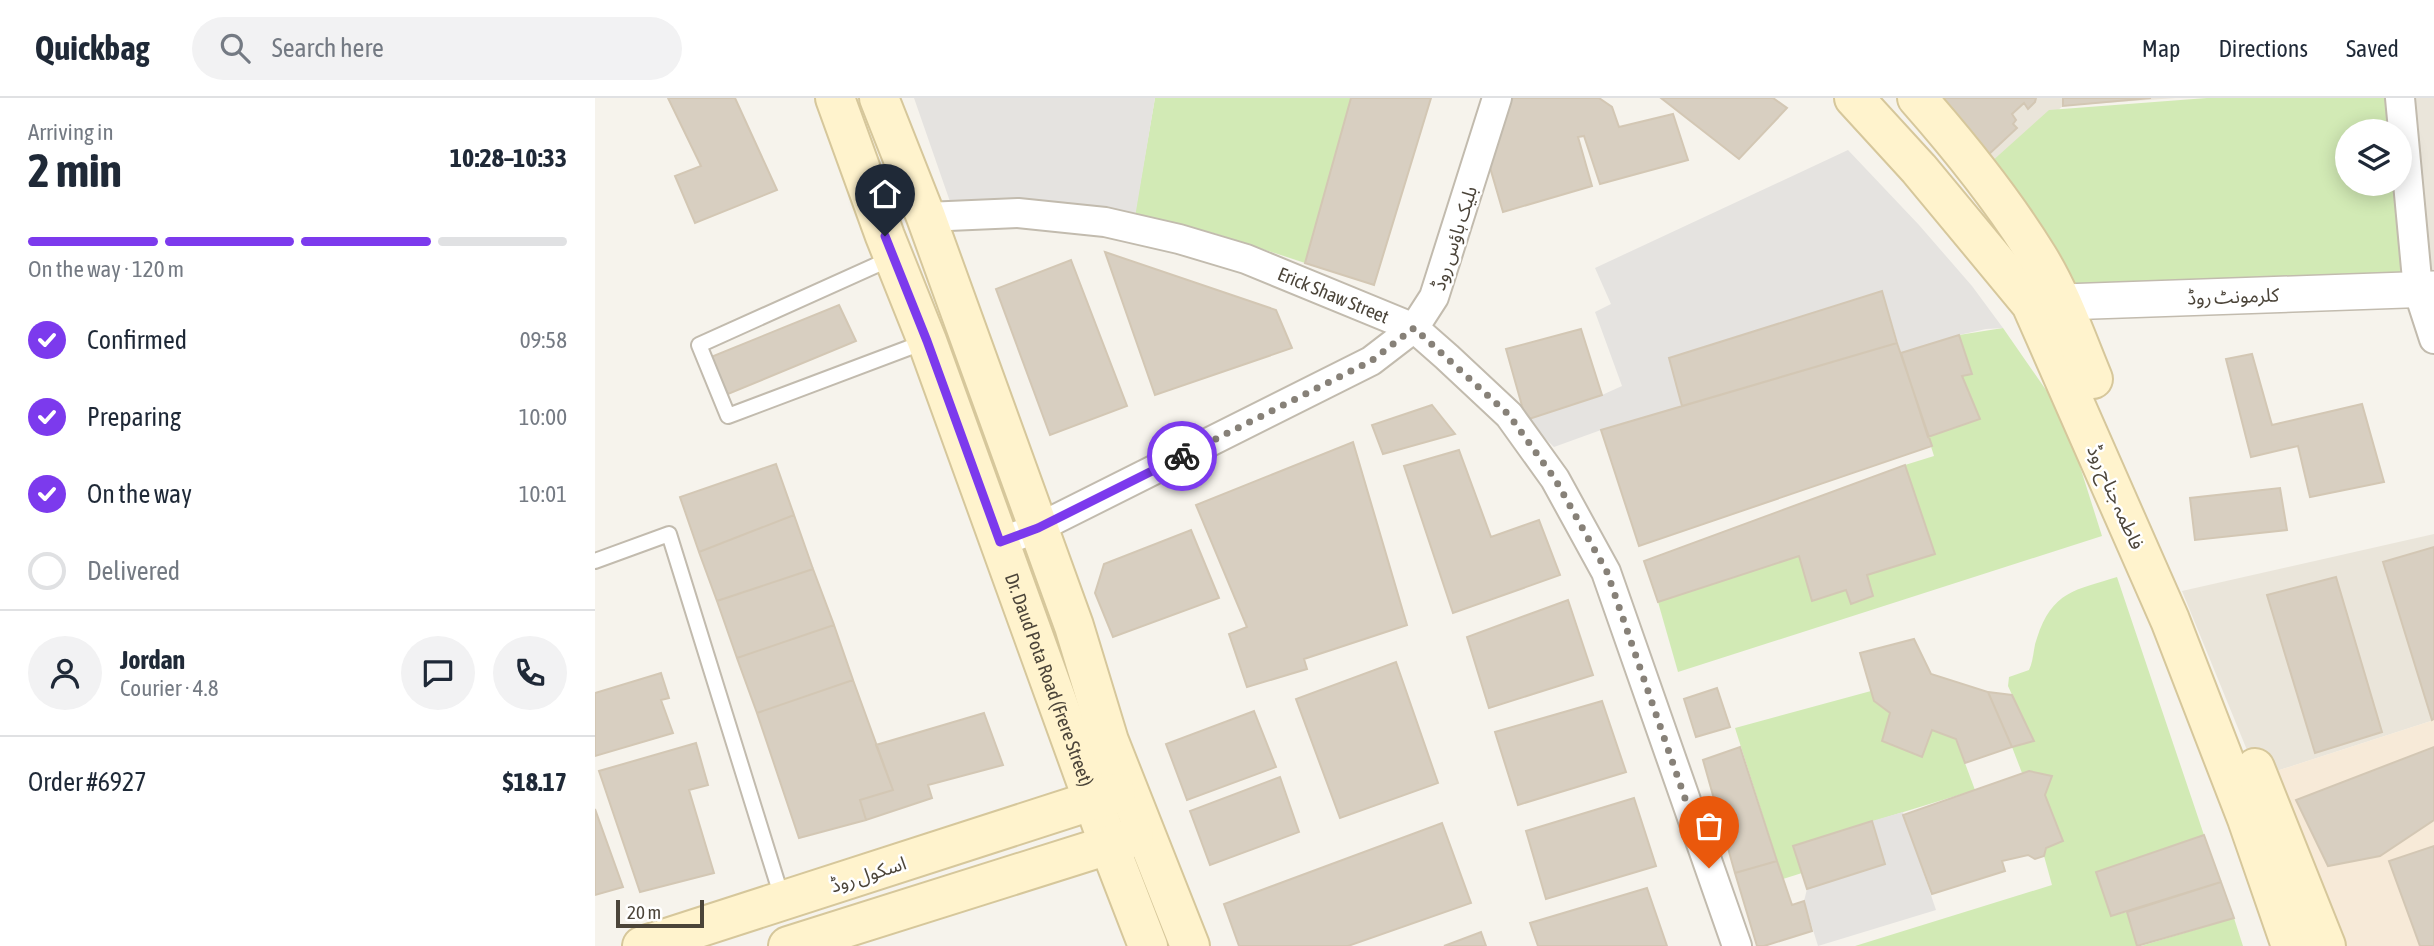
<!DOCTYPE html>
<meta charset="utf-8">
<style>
body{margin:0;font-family:"Asap Condensed","Noto Sans Arabic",sans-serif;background:#f2f2f3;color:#1f2937;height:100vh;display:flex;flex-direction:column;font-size:26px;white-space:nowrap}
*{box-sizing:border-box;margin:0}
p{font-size:23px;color:#747a83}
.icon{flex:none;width:38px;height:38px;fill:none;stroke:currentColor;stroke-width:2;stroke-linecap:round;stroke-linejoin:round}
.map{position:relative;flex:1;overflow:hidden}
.details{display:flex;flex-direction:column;background:#fff;width:595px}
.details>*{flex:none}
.buttons{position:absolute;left:1740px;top:21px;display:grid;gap:14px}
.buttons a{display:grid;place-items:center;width:77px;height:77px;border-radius:50%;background:#fff;box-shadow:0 4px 18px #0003;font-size:35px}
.scale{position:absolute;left:21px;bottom:18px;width:88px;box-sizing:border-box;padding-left:7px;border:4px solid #4b4439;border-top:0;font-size:19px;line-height:24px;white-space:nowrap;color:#4b4439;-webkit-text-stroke:5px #fff;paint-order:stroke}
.pin{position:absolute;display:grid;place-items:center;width:60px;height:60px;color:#fff;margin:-72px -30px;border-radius:50% 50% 50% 0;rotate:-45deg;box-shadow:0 0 7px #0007}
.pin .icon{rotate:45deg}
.courier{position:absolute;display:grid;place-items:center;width:70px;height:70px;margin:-35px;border:5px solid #7c3aed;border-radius:50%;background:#fff;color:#222;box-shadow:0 2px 9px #0007}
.headline em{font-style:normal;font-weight:700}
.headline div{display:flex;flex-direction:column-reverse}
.headline{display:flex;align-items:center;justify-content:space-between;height:119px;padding:0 28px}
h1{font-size:46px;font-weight:700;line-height:52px}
.bar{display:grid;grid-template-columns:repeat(4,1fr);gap:10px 7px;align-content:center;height:84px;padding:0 28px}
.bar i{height:9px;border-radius:5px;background:#e0e1e3}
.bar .current{background:#7c3aed}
.bar p{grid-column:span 4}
.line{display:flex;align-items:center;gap:18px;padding:0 28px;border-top:2px solid #e0e1e3}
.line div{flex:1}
.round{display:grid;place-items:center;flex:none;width:74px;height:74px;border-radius:37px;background:#f2f2f3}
ol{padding:0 28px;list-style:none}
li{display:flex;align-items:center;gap:21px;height:77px}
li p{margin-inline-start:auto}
li .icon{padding:7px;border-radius:50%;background:#7c3aed;color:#fff;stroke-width:4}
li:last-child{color:#747a83}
li i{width:38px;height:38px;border:4px solid #e0e1e3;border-radius:50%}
header{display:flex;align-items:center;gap:42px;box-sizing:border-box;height:98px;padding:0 35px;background:#fff;border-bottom:2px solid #e0e1e3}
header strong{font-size:33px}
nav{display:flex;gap:38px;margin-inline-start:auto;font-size:24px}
.search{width:490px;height:63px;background:#f2f2f3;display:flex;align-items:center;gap:18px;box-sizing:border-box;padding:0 24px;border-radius:38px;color:#747a83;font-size:26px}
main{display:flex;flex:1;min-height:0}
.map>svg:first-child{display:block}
</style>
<header>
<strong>Quickbag</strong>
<div class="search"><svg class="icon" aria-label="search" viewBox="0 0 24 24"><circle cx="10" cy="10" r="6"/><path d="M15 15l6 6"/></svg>Search here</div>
<nav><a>Map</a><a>Directions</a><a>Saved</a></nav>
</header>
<main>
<section class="details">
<div class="headline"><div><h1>2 min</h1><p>Arriving in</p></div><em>10:28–10:33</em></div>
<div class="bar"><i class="current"></i><i class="current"></i><i class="current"></i><i></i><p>On the way · 120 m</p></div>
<ol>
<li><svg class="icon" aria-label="check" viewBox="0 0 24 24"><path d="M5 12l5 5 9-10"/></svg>Confirmed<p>09:58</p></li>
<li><svg class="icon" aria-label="check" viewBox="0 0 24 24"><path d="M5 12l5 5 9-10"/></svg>Preparing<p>10:00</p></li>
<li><svg class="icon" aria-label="check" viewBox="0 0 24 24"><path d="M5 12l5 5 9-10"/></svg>On the way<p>10:01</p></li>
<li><i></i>Delivered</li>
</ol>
<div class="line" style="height:126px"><a class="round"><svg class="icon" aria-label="person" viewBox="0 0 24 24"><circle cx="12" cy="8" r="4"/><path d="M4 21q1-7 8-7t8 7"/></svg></a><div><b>Jordan</b><p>Courier · 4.8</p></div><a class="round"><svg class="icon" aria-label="chat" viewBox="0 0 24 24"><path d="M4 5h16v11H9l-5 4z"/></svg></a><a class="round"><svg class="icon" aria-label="phone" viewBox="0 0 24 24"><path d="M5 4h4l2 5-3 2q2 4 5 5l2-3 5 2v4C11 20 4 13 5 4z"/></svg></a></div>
<div class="line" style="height:91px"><div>Order #6927</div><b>$18.17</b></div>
</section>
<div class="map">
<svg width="1839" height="848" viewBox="0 0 1839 848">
<rect width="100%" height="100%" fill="#f6f3ec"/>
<!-- residential -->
<path fill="#eae5da" d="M1322,0H1581L1468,8L1385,74Z
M1806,0H1839V188H1826Z
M1839,436V622L1663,679L1587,493Z"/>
<!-- commercial -->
<path fill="#f7ead8" d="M1839,622V848H1731L1663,679Z"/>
<!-- green -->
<path fill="#d2eab5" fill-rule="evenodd" d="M560,0H759L710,165L622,136L540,115Z
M1612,0H1804L1820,189L1465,204L1385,74L1454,12ZM1752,33H1804V86H1752Z
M1408,230L1469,318L1507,438L1083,574L1063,504L1204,458L1217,502L1251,492L1257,506L1278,498L1272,477L1340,456L1310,367L1339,358L1333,339L1384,321L1367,278L1377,275L1364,237Z
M1522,479L1609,737L1501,774L1516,818L1532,814L1542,848H1260L1457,787L1449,758L1451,750L1468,743L1450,697L1457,678L1435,673L1427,675L1417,649L1438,643L1413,588L1414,579L1434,572C1439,562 1438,550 1442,540C1457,493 1481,492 1522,479Z
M1276,593L1279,603L1295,615L1287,643L1327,659L1337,632L1361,641L1380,692L1198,748L1207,775L1188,781L1140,630Z
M1639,820L1648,848H1546Z"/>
<!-- parking -->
<path fill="#e5e3e0" d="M319,0H560L538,131L360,118Z
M1253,52L1324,127L1377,188L1408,230L1391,231L1364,237L1306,255L1287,194L1074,260L1087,308L1006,332L959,349L931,322L1007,297L1027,288L1000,214L1016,206L1000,170Z
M1308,714L1341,812L1223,848L1209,803L1212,791L1290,766L1277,723Z"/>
<!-- building -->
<path fill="#d8cfc1" stroke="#d3c7b4" stroke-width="2" d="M73,0H140L182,92L100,125L80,78L106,68Z
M756,0H836L779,187L710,165Z
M913,0H1004L1017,9L1024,29L1078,16L1093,62L1005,86L989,38L983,39L997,88L908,114L894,66Z
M1066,0H1178L1192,10L1144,61Z
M1340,0H1441L1440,4L1433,11L1429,5L1417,16L1421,22L1418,26L1422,30L1393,57Z
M1468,0H1556L1468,8Z
M510,154L681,212L697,250L560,297Z
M476,162L532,308L455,337L401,191Z
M1287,193L1302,245L1087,308L1074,260Z
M244,207L261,243L133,296L116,259Z
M986,231L1007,297L931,322L911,251Z
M1364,237L1377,276L1367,278L1385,321L1333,339L1306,255Z
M1302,245L1337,348L1044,448L1006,332Z
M1657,256L1677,327L1767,306L1789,384L1715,399L1703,348L1656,359L1631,261Z
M837,307L860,336L788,356L777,327Z
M758,344L812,527L709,561L712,571L652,589L634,536L652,529L601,407Z
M864,352L896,439L944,422L965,477L858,515L809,368Z
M181,366L199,417L104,454L85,399Z
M1310,367L1340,456L1272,477L1278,498L1256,506L1251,492L1217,503L1204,458L1063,504L1049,463Z
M1685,390L1692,432L1600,442L1595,400Z
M199,417L218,471L122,503L104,454Z
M596,432L624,500L518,539L500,495L509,466Z
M1839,449V621L1837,622L1788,464Z
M218,471L239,527L142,560L122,503Z
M1741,479L1787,634L1720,655L1672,497Z
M973,502L998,577L894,610L872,539Z
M239,527L258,582L162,615L142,560Z
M1319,541L1336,576L1393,594L1417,649L1370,665L1361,641L1337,632L1327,659L1287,643L1295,615L1279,603L1265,555Z
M801,564L843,685L745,720L701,601Z
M66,575L74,600L66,602L78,635L0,658V595Z
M258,582L298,692L265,702L271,722L204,740L162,615Z
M1122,590L1135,629L1101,639L1089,601Z
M1393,594L1417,597L1439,643L1417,649Z
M1007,603L1031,674L923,707L900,634Z
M659,613L681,669L592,702L571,646Z
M389,615L408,667L333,687L337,700L271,722L265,702L298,692L281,647Z
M101,645L113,687L94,692L119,775L45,794L4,673Z
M1145,649L1182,763L1140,775L1108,662Z
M1839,649V722L1785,758L1733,768L1701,702Z
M1434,673L1457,678L1450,697L1468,743L1451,750L1449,758L1440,761L1433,757L1407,763L1410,773L1337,796L1308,717Z
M685,679L704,734L615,767L595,713Z
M1039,700L1061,768L951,801L931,733Z
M0,711L28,789L0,797Z
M1277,723L1290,766L1212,791L1198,748Z
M847,725L876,805L753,848H644L629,806Z
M1609,737L1626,784L1516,818L1501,774Z
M1839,748V848H1825L1794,763Z
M1182,763L1197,807L1209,803L1217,833L1169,848H1162L1140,775Z
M1626,784L1639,820L1542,848L1532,814Z
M1052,790L1072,848H943L935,825Z
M886,834L891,848H849Z"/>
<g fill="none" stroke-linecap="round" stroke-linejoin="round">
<!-- service casing -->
<g stroke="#c2bbae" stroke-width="18">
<path id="service" d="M297,160L104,247L133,318L332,243
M0,463L74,436L188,803"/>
</g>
<!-- minor casing -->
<g stroke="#c2bbae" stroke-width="32">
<g id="minor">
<path d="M1805,0L1823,192L1839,241"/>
<path id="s1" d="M331,119L423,115L510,124L584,141L651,161L819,230L852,259L914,317L960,381L1011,474L1142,848"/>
<path d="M405,444L443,430L776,263L819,230L839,199L902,0"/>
</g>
</g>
<!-- tertiary casing -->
<g stroke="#c2bbae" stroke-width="38">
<path id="tertiary" d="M1440,205L1839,191"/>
</g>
<!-- secondary casing -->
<g stroke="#d6c79b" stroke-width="42">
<g id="secondary">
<path id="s2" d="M240,0L290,138L332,243L514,747L553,848"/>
<path d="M284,0L331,119L479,528L514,643L595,848"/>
<path d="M1259,0L1324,71L1436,206L1575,522L1652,721L1696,848"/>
<path d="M1322,0C1366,50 1408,102 1443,159C1466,196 1481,240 1498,281"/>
<path d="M1660,670L1731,848"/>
<path d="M47,848L521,695"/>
<path d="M193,848L539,739"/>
</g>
</g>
<!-- service -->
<use href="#service" stroke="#fff" stroke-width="14"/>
<!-- minor -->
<use href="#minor" stroke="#fff" stroke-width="28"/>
<!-- tertiary -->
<use href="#tertiary" stroke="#fff" stroke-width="35"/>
<!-- secondary -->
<use href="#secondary" stroke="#fff3cd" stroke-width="38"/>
</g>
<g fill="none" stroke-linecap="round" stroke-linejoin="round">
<!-- done -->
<path stroke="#878178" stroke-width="7" stroke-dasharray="0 12.6" d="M587,358L776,263L819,230L914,317L960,381L1012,474L1114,770"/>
<!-- route -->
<path stroke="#7c3aed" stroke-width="9" d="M290,138L332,243L405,444L443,430L587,358"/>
</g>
<g text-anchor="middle" stroke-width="5" stroke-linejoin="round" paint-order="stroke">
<!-- street labels -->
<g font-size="19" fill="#4b4439" stroke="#fff">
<text transform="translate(859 140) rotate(-72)" y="7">بلیک ہاؤس روڈ</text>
<text dy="7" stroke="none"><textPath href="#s1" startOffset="420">Erick Shaw Street</textPath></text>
<text transform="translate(1638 198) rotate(-2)" y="7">کلرمونٹ روڈ</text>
<text transform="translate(1521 399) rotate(66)" y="7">فاطمہ جناح روڈ</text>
<text dy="7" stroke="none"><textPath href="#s2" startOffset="620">Dr. Daud Pota Road (Frere Street)</textPath></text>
<text transform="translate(273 776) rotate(-18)" y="7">اسکول روڈ</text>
</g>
</g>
</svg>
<div class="buttons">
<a><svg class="icon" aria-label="layers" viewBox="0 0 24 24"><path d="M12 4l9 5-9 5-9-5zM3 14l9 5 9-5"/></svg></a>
</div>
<div class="scale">20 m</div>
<div class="pin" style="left:1114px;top:770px;background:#ea580c"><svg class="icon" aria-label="bag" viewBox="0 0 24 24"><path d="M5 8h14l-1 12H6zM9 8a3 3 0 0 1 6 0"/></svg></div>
<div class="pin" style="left:290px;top:138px;background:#1f2937"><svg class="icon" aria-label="home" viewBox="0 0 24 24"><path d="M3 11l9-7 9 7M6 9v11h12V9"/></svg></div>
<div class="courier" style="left:587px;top:358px"><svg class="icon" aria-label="bike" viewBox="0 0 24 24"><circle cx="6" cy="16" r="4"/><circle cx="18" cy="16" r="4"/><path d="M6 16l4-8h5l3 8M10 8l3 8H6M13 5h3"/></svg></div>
</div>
</main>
